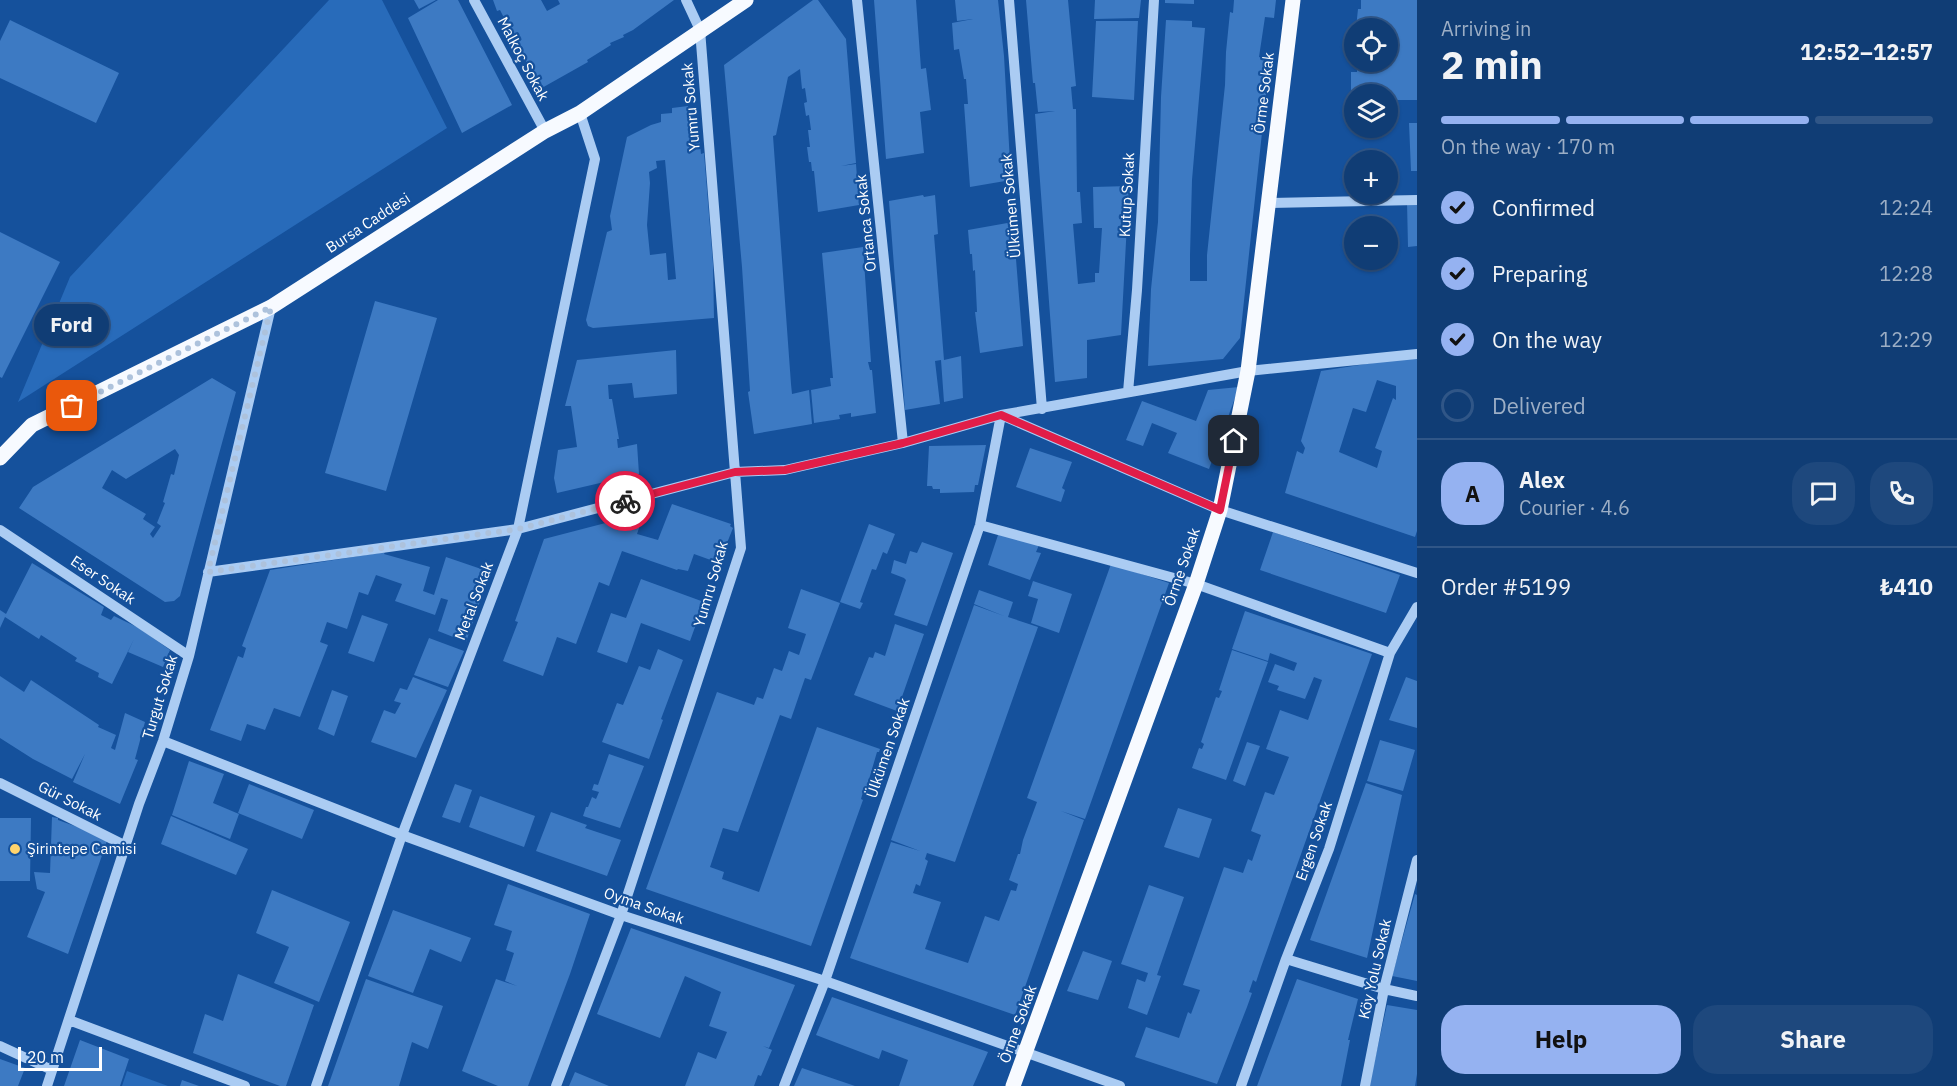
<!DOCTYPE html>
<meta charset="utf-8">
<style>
body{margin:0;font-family:"IBM Plex Sans",sans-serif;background:#1e487d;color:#f1f3f6;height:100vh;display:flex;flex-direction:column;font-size:22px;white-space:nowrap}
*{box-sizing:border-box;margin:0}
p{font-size:20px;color:#9caec5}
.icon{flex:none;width:33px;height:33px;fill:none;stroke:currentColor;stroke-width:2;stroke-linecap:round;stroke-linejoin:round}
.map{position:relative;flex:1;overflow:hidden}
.details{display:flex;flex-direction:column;background:#103d75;width:540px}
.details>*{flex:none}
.controls{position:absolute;left:1344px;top:18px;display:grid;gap:12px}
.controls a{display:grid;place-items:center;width:54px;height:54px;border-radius:50%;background:#103d75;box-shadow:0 2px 4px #0004,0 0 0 2px #305687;font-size:30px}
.scale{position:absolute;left:18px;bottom:15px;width:84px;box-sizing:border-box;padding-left:6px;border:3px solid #fff;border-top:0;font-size:16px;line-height:21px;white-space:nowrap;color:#fff;-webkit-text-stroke:4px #15519c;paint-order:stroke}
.pin{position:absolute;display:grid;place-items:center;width:51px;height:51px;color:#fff;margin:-26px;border-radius:12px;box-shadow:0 3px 9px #0006}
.courier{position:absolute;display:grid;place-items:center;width:60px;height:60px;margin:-30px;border:4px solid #e11d48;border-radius:50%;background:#fff;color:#222;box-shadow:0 2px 8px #0007}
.bubble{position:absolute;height:42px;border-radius:21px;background:#103d75;box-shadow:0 2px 4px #0004,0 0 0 2px #305687;font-size:20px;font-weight:700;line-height:42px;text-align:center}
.overview em{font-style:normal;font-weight:700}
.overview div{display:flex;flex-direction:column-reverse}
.overview{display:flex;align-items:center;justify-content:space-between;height:102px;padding:0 24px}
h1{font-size:39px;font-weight:700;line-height:45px}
.bar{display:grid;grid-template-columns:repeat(4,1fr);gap:9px 6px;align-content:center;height:72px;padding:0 24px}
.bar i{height:8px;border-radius:4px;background:#305687}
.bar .active{background:#95b2f1}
.bar p{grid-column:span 4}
.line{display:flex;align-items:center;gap:15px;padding:0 24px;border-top:2px solid #305687}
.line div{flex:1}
.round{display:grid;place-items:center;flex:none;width:63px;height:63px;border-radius:24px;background:#1e487d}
ol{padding:0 24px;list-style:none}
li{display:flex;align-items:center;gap:18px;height:66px}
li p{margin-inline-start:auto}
li .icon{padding:6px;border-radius:50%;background:#95b2f1;color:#111;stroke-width:4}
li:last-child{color:#9caec5}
li i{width:33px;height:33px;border:3px solid #305687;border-radius:50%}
.button{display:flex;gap:12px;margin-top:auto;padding:12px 24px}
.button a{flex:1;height:69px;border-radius:24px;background:#95b2f1;color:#111;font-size:24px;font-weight:700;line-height:69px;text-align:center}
.button a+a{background:#1e487d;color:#f1f3f6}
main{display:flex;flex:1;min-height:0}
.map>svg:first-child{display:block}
</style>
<main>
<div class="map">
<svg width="1417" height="1086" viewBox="0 0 1417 1086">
<rect width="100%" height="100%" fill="#15519c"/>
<!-- green -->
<path fill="#286bba" d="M329,0H382L447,128L18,402L70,277Z
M127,1071L168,1086H122Z"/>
<!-- building -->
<path fill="#3d7ac3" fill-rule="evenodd" d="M414,0H436L419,9Z
M438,0H458L512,105L462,133L408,18Z
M493,0H541L547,11L560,4L558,0H674L633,30L623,35L624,37L610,43L611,45L587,60L588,62L540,89L500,10L497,11Z
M813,0H818L846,39L856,163L841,166L856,164L859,205L818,212L814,171H812L811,162H809L807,147H810L808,130H811L809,115L806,116L804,103L807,102L805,88L802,89L800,69L788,77L776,135L773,136L791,384L792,394L809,390L812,424L754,434L748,392L750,391L742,267L724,65Z
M874,0H916L921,69L926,68L931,110L920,112L924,153L886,159Z
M955,0H998L1004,56L1011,180L970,187L964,104H968L966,79H964L959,49L954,50L952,23L973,19L957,21Z
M1026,0H1068L1076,86L1071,87L1073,109H1076L1077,192H1080L1082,223L1073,224L1078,284L1095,282V273H1099L1102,228H1094L1093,187L1129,186L1121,335L1087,340V378L1055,382L1035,114L1055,111L1038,112L1035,83H1033L1032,72Z
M1095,0H1141L1139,18L1094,19Z
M1165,0H1194V4L1165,3Z
M1234,0H1276L1274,18L1265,17L1259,57L1270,58L1240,338L1223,359L1148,366L1151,289L1158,222L1161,97L1166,20L1192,21V27L1205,28L1192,180L1190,255V281H1207V255L1225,85L1226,52L1230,12L1233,13Z
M1361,0H1417V100H1388V94H1354V110H1351V72H1357V62H1388V28H1356L1358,9H1361Z
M10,20L119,73L96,123L0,78V41Z
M1096,21H1138L1134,100L1092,97Z
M688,106L689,120L697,119L701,154L704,153L713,264L714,318L593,328L588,326L586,320L607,232L612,230L610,216L627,137L651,125L661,122V114L672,113V108ZM665,160L676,279L668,280L666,253L650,255L647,225L650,183L649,172L657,168L656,161Z
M1409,123H1417V171H1411Z
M923,195L924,197L935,195L938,234L934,235L944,360L961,356L963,398L944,402L941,360L935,361L940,404L905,410L889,201Z
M1407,202H1417V246L1408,247Z
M1013,222L1023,346L980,353L975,312H977L975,270L973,271L972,254H970L968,230Z
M0,232L60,262L2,378L0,377Z
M863,247L871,362H868L870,370H872L876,413L851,417V413L839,415L840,419L814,423L811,390L831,386L830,378H833L822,253Z
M375,301L437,318L386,491L325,473Z
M676,350L677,394L634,398L632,383L608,385L609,399H612L619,439H617L618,448L637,444L639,474L557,493L554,478L558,450L577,447L571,406H565L577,360Z
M1417,356V531L1415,537L1285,493L1297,451L1303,454L1305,448L1301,441L1321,371ZM1377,380L1396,386V400L1393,398L1375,448L1382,451L1377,468L1339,452L1353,408L1366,412Z
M212,378L236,392L180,596L174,601L165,602L19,508L33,487ZM175,449L179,455L174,475L171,474L163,502L165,503L157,523L161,526L153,538L150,534L155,527L143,519L146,514L102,488L112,470L126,479Z
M1239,387L1209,469L1168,453L1177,433L1152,423L1143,446L1126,440L1142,401L1196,421L1208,390Z
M986,445L978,485H975L974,492L940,493V489H933L932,486H927L929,446Z
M1030,448L1072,462L1062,488L1065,490L1061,502L1016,487Z
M672,504L731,524L730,526L733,528L719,563L694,554L688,571L678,569L677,570L622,551L609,586L599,582L576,644L557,637L543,676L503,661L518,622L515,621L544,539L644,513L637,534L658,540Z
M869,524L895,534L887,554L883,552L876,570L872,569L860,602L863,603L860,609L840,602Z
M999,532L1039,545L1036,552L1041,553L1030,580L988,565Z
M1273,532L1400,575L1386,613L1260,570Z
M922,542L953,553L927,626L894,615L906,580L904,578L891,573L894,560L906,564L910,551L917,553Z
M385,552L384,554L430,567L423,591L434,595L446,557L490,572L466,642L438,631L448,600L441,598L435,615L395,601L402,584L376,575L368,595L359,592L347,629L327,622L320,642L328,645L300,717L274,708L265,730L247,724L241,741L210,730L238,656L243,658L246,648L242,646L270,570Z
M32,563L104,607L101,615L111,620L114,616L139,628L170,650L163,667L128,652L134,639L112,684L98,677L99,673L75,661L77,658L41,635L39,639L5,617L0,628V610L6,614Z
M1111,564L1169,583L1085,819L1061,811L1084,820L1015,1015L850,958L891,842L920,851L891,840L974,605L1004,616L974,604L979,590L1013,602L1008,617L1038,627L955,862L927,853L925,859L928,861L920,886L916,884L913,893L941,902L925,949L968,963L985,916L999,921L1011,890L1016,891L1018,884L1009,880L1018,854H1020L1023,840L1037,802L1027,798Z
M641,579L704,602L690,641L641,623L627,663L597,652L611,613L626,618Z
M1033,581L1072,594L1059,633L1031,623L1038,599L1028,596Z
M801,589L840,603L811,680L805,678L791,719L780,715L738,832L723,828L710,867L724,872L722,879L759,892L817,727L880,749L879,752H877L865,793L863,792L861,799L863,800L811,946L646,889L717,692L754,705L757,697L763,699L774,668L782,671L789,651L799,655L806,634L788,628Z
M1245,611L1372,654L1261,967L1256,982L1253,980L1249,992L1252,993L1247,1007L1217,1084L1135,1057L1146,1027L1179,1038L1188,1012L1191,1014L1200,990L1183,985L1224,867L1243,873L1248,859L1252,861L1261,835L1251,831L1265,792L1274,795L1289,757L1266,749L1280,710L1308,720L1322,680L1314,677L1305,699L1277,690L1279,686L1268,682L1275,664L1294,671L1297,663L1270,653L1268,661L1232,649Z
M362,615L388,624L374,662L348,653Z
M895,624L924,634L897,711L854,695L869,657L873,658L875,652L885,656Z
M429,638L464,651L448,687L414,675Z
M658,649L683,660L661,719L663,720L649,759L602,742L617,703L623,705L639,666L650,670Z
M1232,650L1268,662L1226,780L1192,768L1199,748L1202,749L1204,744L1201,742L1216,697L1219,698L1222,691L1219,690Z
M0,676L24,692L31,680L99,725L98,727L116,735L111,748L115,750L125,713L145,722L135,759L138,760L120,804L73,782L85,754L72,779L33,759L0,738Z
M413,677L447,690L416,758L371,742L384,710L395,714L401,703L394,701L400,688L407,690Z
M1406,677L1417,681V728L1389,720Z
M332,690L348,696L334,736L318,729Z
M1380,740L1415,750L1403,791L1367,781Z
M1247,742L1260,746L1245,786L1233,781Z
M609,754L644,766L620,828L583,816L586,807H588L592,797L596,799L599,792L592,790L594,784L598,785Z
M189,761L224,774L213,803L239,814L230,839L172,815Z
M1366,783L1402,795L1367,958L1310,940Z
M249,784L314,810L302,839L238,813Z
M455,784L472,790L460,823L442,817Z
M480,796L535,816L524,847L469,827Z
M1178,808L1212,819L1199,858L1164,847Z
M551,812L587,825L585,828L621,840L607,876L536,851Z
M171,816L248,849L236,875L161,844Z
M52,817L58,818V820L108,838L68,954L27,937L45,892L37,889L34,872L50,873Z
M0,818H31L30,881H0Z
M508,884L590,914L570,974L528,1086H498L462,1071L496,979L517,986L505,981L514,953L506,950L512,931L494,925Z
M1149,885L1184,897L1157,975L1161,976L1147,1015L1128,1008L1137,979L1145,982L1148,973L1121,964Z
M272,890L350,922L319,1002L274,983L289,947L256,933Z
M1415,894L1417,895V981L1392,976Z
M393,910L471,938L461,962L430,949L413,993L368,976Z
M631,928L795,985L769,1048L763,1046L772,1050L761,1076L758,1075L754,1086H685L698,1052L716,1059L727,1032L709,1026L721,992L685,976L660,1038L597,1014Z
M1083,951L1112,961L1098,1000L1067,991Z
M238,974L314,1005L286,1086H280L193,1053L205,1014L223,1021Z
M366,979L443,1006L428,1049L412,1042L399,1086H328Z
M1297,979L1358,999L1348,1040H1350L1341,1086H1257Z
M832,997L988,1052L973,1086H899L908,1060L882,1050L879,1059L816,1035Z
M1387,1005L1417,1010V1074L1415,1086H1369Z
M80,1040L129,1059L120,1086H64Z
M0,1059L25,1068L18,1086H0Z
M802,1068L855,1086H794Z
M575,1072L609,1086H569Z
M182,1080L199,1086H180Z"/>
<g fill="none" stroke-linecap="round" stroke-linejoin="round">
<!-- minor -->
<path stroke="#abccf3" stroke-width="10" d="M474,0L545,131
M857,0L903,443
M1009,0L1042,409
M1267,203L1417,200
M1128,392L1137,290L1154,0
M980,525L1196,584L1390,653
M0,530L189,656
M208,572L518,529L735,472L785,470L903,443L1001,415L1248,371L1417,354
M163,741L402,835L621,915L825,981L1120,1086
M0,783L126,846
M1286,959L1384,989L1417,996
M69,1020L245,1086
M0,1046L52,1070
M47,1086L139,804L163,741L189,656L271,307
M316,1086L402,835L518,529L595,159L580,113
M556,1086L621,915L741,548L700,30L686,0
M784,1086L825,981L980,525L1001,415L1220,510L1417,573
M1241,1086L1286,959L1329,849L1390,653L1417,607
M1365,1086L1384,989L1417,860"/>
<!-- major -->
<path stroke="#f7faff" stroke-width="15" d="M0,458L32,425L271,307L545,131L580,113L746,0
M1013,1086L1196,584L1220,510L1248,371L1293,0"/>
</g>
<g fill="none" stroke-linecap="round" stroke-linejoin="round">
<!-- done -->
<path stroke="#adc2dc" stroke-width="6" stroke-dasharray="0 10.8" d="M72,406L271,307L208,572L518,529L625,501"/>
<!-- route -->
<path stroke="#e11d48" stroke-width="8" d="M625,501L735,472L785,470L903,443L1001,415L1220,510L1234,441"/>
</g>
<!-- markers -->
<circle fill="#ffd46d" stroke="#15519c" stroke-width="2" cx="15" cy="849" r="6"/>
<g text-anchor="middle" stroke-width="4.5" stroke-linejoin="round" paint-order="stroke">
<!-- street labels -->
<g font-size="15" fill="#fff" stroke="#15519c">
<text transform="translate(523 59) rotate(62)" y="5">Malkoç Sokak</text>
<text transform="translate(1264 93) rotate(-83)" y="5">Örme Sokak</text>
<text transform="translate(691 107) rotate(-95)" y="5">Yumru Sokak</text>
<text transform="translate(1127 195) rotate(-87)" y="5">Kutup Sokak</text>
<text transform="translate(1011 206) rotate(-95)" y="5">Ülkümen Sokak</text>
<text transform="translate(368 223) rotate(-33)" y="5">Bursa Caddesi</text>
<text transform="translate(866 223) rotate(-96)" y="5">Ortanca Sokak</text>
<text transform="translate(1182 567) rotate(-71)" y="5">Örme Sokak</text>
<text transform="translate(103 580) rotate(34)" y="5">Eser Sokak</text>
<text transform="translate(711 584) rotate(-74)" y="5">Yumru Sokak</text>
<text transform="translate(474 601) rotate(-69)" y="5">Metal Sokak</text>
<text transform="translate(160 697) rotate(-73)" y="5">Turgut Sokak</text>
<text transform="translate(888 748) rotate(-71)" y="5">Ülkümen Sokak</text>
<text transform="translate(70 801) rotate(27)" y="5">Gür Sokak</text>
<text transform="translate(1314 841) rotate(-71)" y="5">Ergen Sokak</text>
<text transform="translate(644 906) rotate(19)" y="5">Oyma Sokak</text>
<text transform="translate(1375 969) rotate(-77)" y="5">Köy Yolu Sokak</text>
<text transform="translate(1018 1024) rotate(-70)" y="5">Örme Sokak</text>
</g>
<!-- poi labels -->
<g font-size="15" fill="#fff" stroke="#15519c" text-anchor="start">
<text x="27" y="854">Şirintepe Camisi</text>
</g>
</g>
</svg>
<div class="controls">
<a><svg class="icon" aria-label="locate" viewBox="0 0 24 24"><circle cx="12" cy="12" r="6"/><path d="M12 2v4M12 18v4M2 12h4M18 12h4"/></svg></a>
<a><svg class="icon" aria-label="layers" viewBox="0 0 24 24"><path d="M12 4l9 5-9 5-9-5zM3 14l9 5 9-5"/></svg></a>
<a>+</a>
<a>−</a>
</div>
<div class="scale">20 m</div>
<div class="pin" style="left:72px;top:406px;background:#ea580c"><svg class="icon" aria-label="bag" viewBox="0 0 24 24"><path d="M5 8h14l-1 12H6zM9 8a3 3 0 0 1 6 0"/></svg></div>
<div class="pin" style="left:1234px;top:441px;background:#1f2937"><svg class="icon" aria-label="home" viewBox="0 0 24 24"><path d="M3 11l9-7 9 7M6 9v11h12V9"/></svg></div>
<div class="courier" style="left:625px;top:501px"><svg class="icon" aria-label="bike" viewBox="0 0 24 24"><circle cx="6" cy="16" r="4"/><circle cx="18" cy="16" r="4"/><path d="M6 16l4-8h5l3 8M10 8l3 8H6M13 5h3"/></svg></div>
<div class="bubble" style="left:34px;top:304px;width:75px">Ford</div>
</div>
<section class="details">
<div class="overview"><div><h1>2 min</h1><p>Arriving in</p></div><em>12:52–12:57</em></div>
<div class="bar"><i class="active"></i><i class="active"></i><i class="active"></i><i></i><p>On the way · 170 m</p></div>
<ol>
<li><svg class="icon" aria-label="check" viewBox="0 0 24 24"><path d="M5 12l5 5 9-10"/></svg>Confirmed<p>12:24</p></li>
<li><svg class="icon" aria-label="check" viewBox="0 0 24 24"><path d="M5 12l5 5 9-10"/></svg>Preparing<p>12:28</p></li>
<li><svg class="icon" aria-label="check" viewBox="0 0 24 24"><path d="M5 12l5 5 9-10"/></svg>On the way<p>12:29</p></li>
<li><i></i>Delivered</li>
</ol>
<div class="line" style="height:108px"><b class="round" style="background:#95b2f1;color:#111">A</b><div><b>Alex</b><p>Courier · 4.6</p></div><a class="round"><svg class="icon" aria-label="chat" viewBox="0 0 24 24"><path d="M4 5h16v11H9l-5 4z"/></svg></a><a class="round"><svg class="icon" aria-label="phone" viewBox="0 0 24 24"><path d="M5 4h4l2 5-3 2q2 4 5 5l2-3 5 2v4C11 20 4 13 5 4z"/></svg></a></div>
<div class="line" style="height:78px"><div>Order #5199</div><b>₺410</b></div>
<div class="button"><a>Help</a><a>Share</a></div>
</section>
</main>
